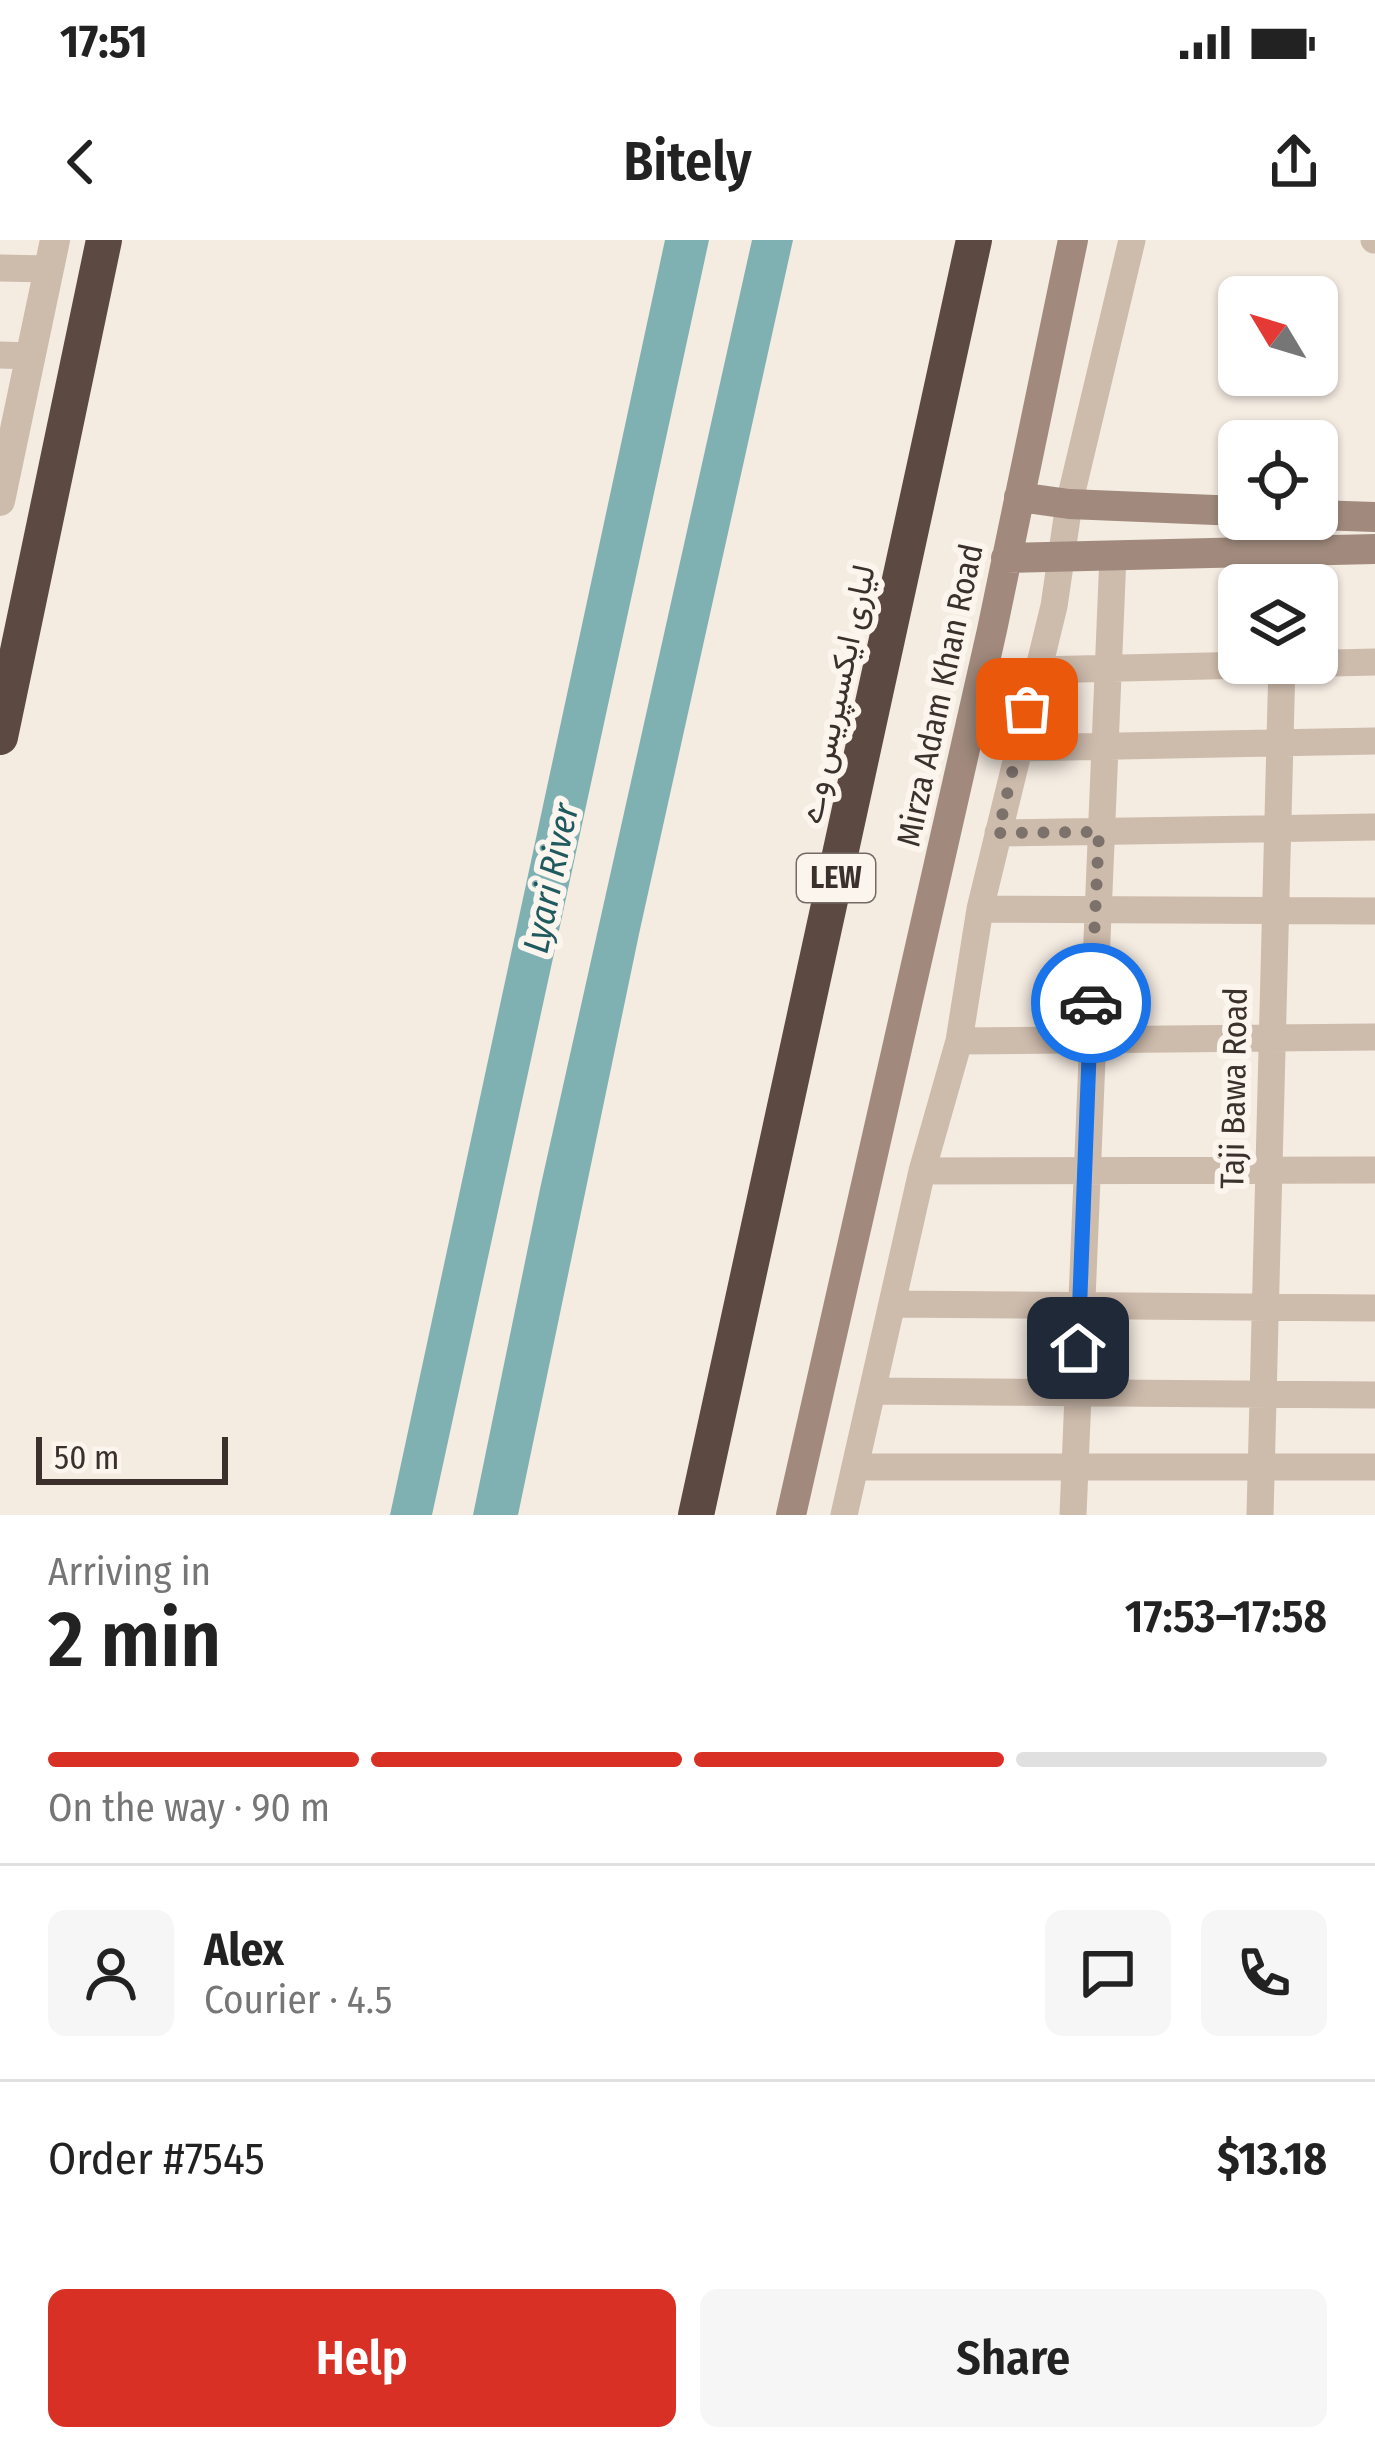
<!DOCTYPE html>
<meta charset="utf-8">
<style>
body{margin:0;font-family:"Fira Sans Condensed",Vazirmatn,sans-serif;background:#f6f6f6;color:#222;height:100vh;display:flex;flex-direction:column;font-size:45px;white-space:nowrap}
*{box-sizing:border-box;margin:0}
p{font-size:39px;color:#767676}
.icon{flex:none;width:66px;height:66px;fill:none;stroke:currentColor;stroke-width:2;stroke-linecap:round;stroke-linejoin:round}
.map{position:relative;height:1275px;overflow:hidden}
.panel{display:flex;flex-direction:column;background:#fff;flex:1}
.panel>*{flex:none}
.needle{width:78px;rotate:308deg}
.controls{position:absolute;left:1218px;top:36px;display:grid;gap:24px}
.controls a{display:grid;place-items:center;width:120px;height:120px;border-radius:18px;background:#fff;box-shadow:0 3px 9px #0004;font-size:60px}
.scale{position:absolute;left:36px;bottom:30px;width:192px;box-sizing:border-box;padding-left:12px;border:6px solid #3b302b;border-top:0;font-size:33px;line-height:42px;white-space:nowrap;color:#3b302b;-webkit-text-stroke:9px #fbf5ee;paint-order:stroke}
.pin{position:absolute;display:grid;place-items:center;width:102px;height:102px;color:#fff;margin:-51px;border-radius:24px;box-shadow:0 6px 18px #0006}
.courier{position:absolute;display:grid;place-items:center;width:120px;height:120px;margin:-60px;border:9px solid #1a73e8;border-radius:50%;background:#fff;color:#222;box-shadow:0 3px 15px #0007}
.headline em{font-style:normal;font-weight:600}
.headline div{display:flex;flex-direction:column-reverse}
.headline{display:flex;align-items:center;justify-content:space-between;height:204px;padding:0 48px}
h1{font-size:78px;font-weight:600;line-height:90px}
.bar{display:grid;grid-template-columns:repeat(4,1fr);gap:18px 12px;align-content:center;height:144px;padding:0 48px}
.bar i{height:15px;border-radius:9px;background:#e0e0e0}
.bar .on{background:#d93025}
.bar p{grid-column:span 4}
.line{display:flex;align-items:center;gap:30px;padding:0 48px;border-top:3px solid #e0e0e0}
.line div{flex:1}
.round{display:grid;place-items:center;flex:none;width:126px;height:126px;border-radius:18px;background:#f6f6f6}
.cta{display:flex;gap:24px;margin-top:auto;padding:24px 48px}
.cta a{flex:1;height:138px;border-radius:18px;background:#d93025;color:#fff;font-size:48px;font-weight:600;line-height:138px;text-align:center}
.cta a+a{background:#f6f6f6;color:#222}
.status{display:flex;justify-content:space-between;align-items:center;height:84px;padding:0 60px;background:#fff;direction:ltr}
.status svg{height:33px;fill:currentColor}
header{display:flex;justify-content:space-between;align-items:center;height:156px;padding:0 48px;background:#fff;font-size:54px;font-weight:600}
.map>svg:first-child{display:block}
</style>
<div class="status"><b>17:51</b><svg viewBox="0 0 49 12"><path d="M0 12V9h3v3zM5 12V6h3v6zM10 12V3h3v9zM15 12V0h3v12zM26 1h20v11H26zM47 4h2v5h-2z"/></svg></div>
<header><svg class="icon" aria-label="back" viewBox="0 0 24 24"><path d="M15 5l-7 7 7 7"/></svg>Bitely<svg class="icon" aria-label="share" viewBox="0 0 24 24"><path d="M12 15V3M7 8l5-5 5 5M5 13v7h14v-7"/></svg></header>
<div class="map">
<svg width="1375" height="1275" viewBox="0 0 1375 1275">
<rect width="100%" height="100%" fill="#f4ebe1"/>
<!-- water -->
<path fill="#7fb0b2" d="M665,0H709L432,1275H390Z
M752,0H793L639,694L518,1275H473L540,949Z"/>
<g fill="none" stroke-linecap="round" stroke-linejoin="round">
<!-- minor -->
<path stroke="#cdbbac" stroke-width="27" d="M1374,0H1375
M0,28L49,29
M0,115L31,116
M1285,345L1286,279
M1036,430L1375,422
M1018,508L1375,501
M998,593L1375,587
M980,669L1375,671
M959,801L1375,797
M922,931L1375,930
M892,1064L1375,1068
M872,1151L1375,1155
M855,1227H1375
M844,1275L922,931L959,801L980,669L1054,366L1069,264L1132,0
M1073,1275L1113,315
M1260,1275L1282,423"/>
<!-- tertiary -->
<path stroke="#cdbbac" stroke-width="30" d="M0,261L55,0"/>
<!-- secondary -->
<path stroke="#a18a7d" stroke-width="30" d="M1019,257L1069,264L1239,271
M1317,275L1375,277
M1006,318L1375,309
M791,1275L992,390L1073,0"/>
<!-- motorway -->
<path stroke="#5c4a42" stroke-width="36" d="M0,497L104,0
M696,1275L974,0"/>
</g>
<g fill="none" stroke-linecap="round" stroke-linejoin="round">
<!-- done -->
<path stroke="#7c716b" stroke-width="12" stroke-dasharray="0 21.6" d="M1027,469L998,593L1099,592L1091,763"/>
<!-- route -->
<path stroke="#1a73e8" stroke-width="15" d="M1078,1108L1091,763"/>
</g>
<g text-anchor="middle" stroke-width="12" stroke-linejoin="round" paint-order="stroke">
<!-- shield labels -->
<rect fill="#fbf5ee" stroke="#756b66" stroke-width="3" x="797" y="614" width="78" height="48" rx="9"/>
<g font-size="30" font-weight="bold" fill="#3b302b">
<text x="836" y="648">LEW</text>
</g>
<!-- street labels -->
<g font-size="33" fill="#3b302b" stroke="#fbf5ee">
<text transform="translate(836 454) rotate(-78)" y="12">لیاری ایکسپریس وے</text>
<text transform="translate(939 455) rotate(-78)" y="12">Mirza Adam Khan Road</text>
<text transform="translate(1233 848) rotate(-89)" y="12">Taji Bawa Road</text>
</g>
<!-- water labels -->
<g font-size="36" font-style="italic" fill="#1f5a5e" stroke="#fbf5ee">
<text transform="translate(550 638) rotate(-78)" y="13">Lyari River</text>
</g>
</g>
</svg>
<div class="controls">
<a><svg class="needle" viewBox="-14 -14 28 28"><path d="M0-13l5 13h-10z" fill="#e53935"/><path d="M0 13l5-13h-10z" fill="#767676"/></svg></a>
<a><svg class="icon" aria-label="locate" viewBox="0 0 24 24"><circle cx="12" cy="12" r="6"/><path d="M12 2v4M12 18v4M2 12h4M18 12h4"/></svg></a>
<a><svg class="icon" aria-label="layers" viewBox="0 0 24 24"><path d="M12 4l9 5-9 5-9-5zM3 14l9 5 9-5"/></svg></a>
</div>
<div class="scale">50 m</div>
<div class="pin" style="left:1027px;top:469px;background:#ea580c"><svg class="icon" aria-label="bag" viewBox="0 0 24 24"><path d="M5 8h14l-1 12H6zM9 8a3 3 0 0 1 6 0"/></svg></div>
<div class="pin" style="left:1078px;top:1108px;background:#1f2937"><svg class="icon" aria-label="home" viewBox="0 0 24 24"><path d="M3 11l9-7 9 7M6 9v11h12V9"/></svg></div>
<div class="courier" style="left:1091px;top:763px"><svg class="icon" aria-label="car" viewBox="0 0 24 24"><path d="M5 17H2v-5l4-1 3-4h7l3 4 3 1v5h-3M9 17h6M6 11h13"/><circle cx="7" cy="17" r="2"/><circle cx="17" cy="17" r="2"/></svg></div>
</div>
<section class="panel">
<div class="headline"><div><h1>2 min</h1><p>Arriving in</p></div><em>17:53–17:58</em></div>
<div class="bar"><i class="on"></i><i class="on"></i><i class="on"></i><i></i><p>On the way · 90 m</p></div>
<div class="line" style="height:216px"><a class="round"><svg class="icon" aria-label="person" viewBox="0 0 24 24"><circle cx="12" cy="8" r="4"/><path d="M4 21q1-7 8-7t8 7"/></svg></a><div><b>Alex</b><p>Courier · 4.5</p></div><a class="round"><svg class="icon" aria-label="chat" viewBox="0 0 24 24"><path d="M4 5h16v11H9l-5 4z"/></svg></a><a class="round"><svg class="icon" aria-label="phone" viewBox="0 0 24 24"><path d="M5 4h4l2 5-3 2q2 4 5 5l2-3 5 2v4C11 20 4 13 5 4z"/></svg></a></div>
<div class="line" style="height:156px"><div>Order #7545</div><b>$13.18</b></div>
<div class="cta"><a>Help</a><a>Share</a></div>
</section>
